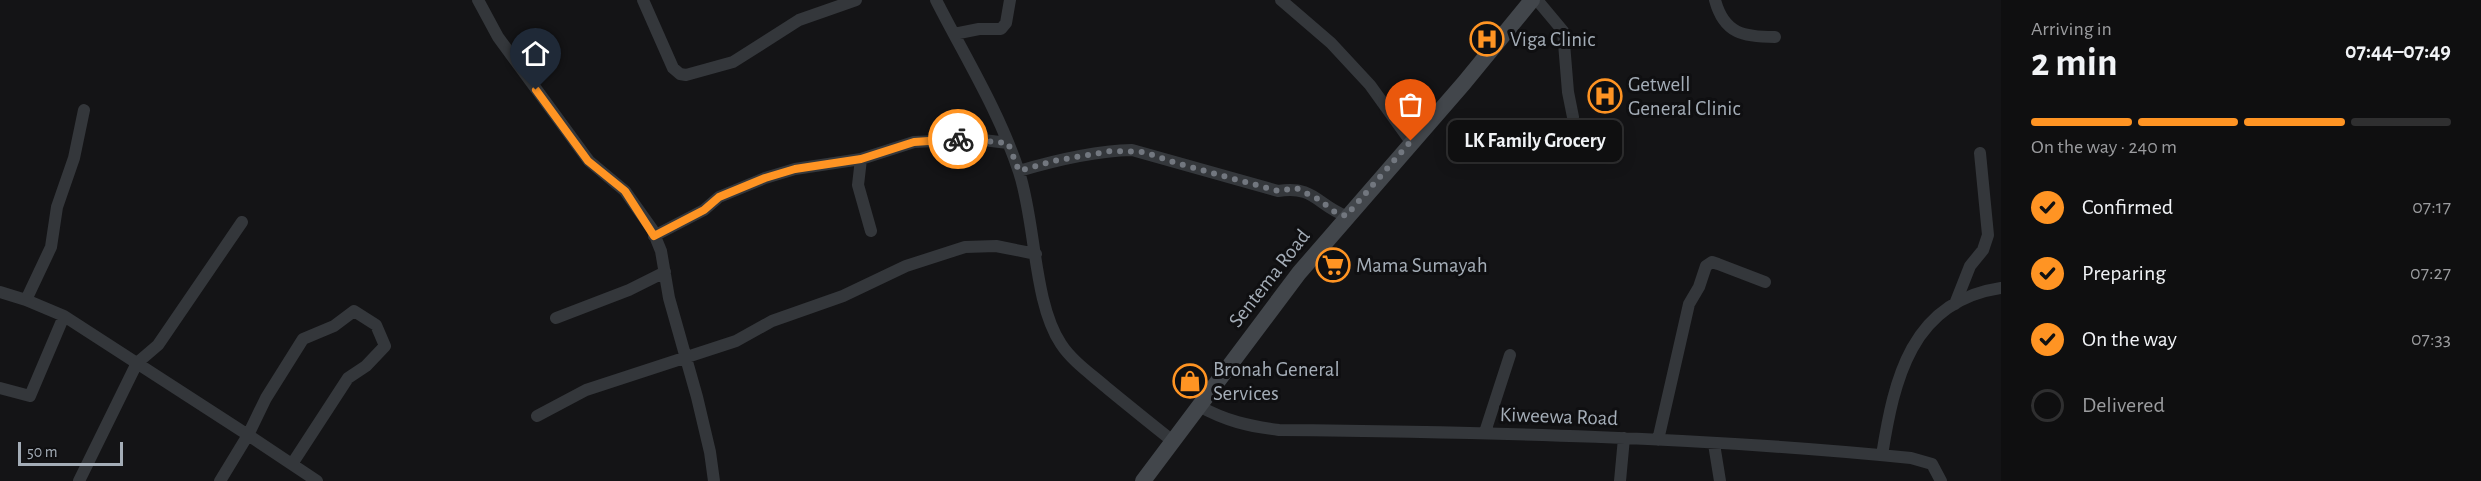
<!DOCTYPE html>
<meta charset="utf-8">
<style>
body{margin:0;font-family:"Alegreya Sans",sans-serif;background:#1d1d1e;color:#f1f3f6;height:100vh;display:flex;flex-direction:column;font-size:22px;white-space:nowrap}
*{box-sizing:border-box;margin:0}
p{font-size:20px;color:#9b9c9f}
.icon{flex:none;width:33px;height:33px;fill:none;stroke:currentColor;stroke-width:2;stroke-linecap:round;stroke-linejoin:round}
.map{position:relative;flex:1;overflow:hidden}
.details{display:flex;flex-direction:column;background:#0f0f10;width:480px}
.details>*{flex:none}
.scale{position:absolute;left:18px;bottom:15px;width:105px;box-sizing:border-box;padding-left:6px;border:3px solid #a4adb7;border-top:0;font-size:16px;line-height:21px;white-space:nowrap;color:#a4adb7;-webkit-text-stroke:4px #0f0f11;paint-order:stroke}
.pin{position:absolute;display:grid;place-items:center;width:51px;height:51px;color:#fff;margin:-62px -26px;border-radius:50% 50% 50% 0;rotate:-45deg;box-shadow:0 0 6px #0007}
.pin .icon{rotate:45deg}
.courier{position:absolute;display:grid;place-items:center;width:60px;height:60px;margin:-30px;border:4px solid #ff9423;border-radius:50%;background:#fff;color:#222;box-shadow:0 2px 8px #0007}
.bubble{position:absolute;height:42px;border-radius:9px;background:#0f0f10;box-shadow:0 3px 15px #0003,0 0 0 2px #2f2f30;font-size:20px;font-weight:600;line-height:42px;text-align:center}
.overview em{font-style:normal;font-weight:600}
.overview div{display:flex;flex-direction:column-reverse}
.overview{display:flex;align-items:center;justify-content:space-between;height:102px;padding:0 30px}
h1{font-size:39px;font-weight:600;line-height:45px}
.bar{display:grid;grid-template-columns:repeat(4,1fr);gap:9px 6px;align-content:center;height:72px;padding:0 30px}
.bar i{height:8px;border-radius:4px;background:#2f2f30}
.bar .on{background:#ff9423}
.bar p{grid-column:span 4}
ol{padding:0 30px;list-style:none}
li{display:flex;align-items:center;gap:18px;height:66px}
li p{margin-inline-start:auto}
li .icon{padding:6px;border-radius:50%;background:#ff9423;color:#111;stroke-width:4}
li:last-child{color:#9b9c9f}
li i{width:33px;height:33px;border:3px solid #2f2f30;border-radius:50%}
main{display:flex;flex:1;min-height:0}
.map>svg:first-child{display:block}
</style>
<main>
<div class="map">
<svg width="2001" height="481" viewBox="0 0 2001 481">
<rect width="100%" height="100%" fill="#141416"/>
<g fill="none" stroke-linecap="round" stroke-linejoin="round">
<!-- minor -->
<path stroke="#34373b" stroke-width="12" d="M478,0L498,37L589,161L625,191L652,229L661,251L669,298L697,397L710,452L714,481
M643,0L673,68L680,74L686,75L733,62L799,20L856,0
M936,0C965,57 999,111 1019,172C1036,223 1033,302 1061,344C1072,361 1091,374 1107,388C1129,406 1151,424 1174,442
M1281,0L1331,43L1370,85L1411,142
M1537,0L1563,31L1568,92L1573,117
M1715,0C1724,34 1744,37 1775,37
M954,34L979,29H1001L1006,23L1010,0
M861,159L858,185L871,231
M1019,171C1056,160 1093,151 1132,150L1278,191C1314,185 1317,205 1346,216
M654,236L704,210L719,197L765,178L795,169L861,159L914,142L975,139L1008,143
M0,292L26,300L64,316L248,435L220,481
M26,300L51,247L57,207L74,158L84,110
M1955,304L1970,266L1983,250L1988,235L1980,153
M556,318L629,290L665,272
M0,388L30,396L64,316
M1199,406C1226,421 1248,426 1279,430C1490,432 1701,437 1911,458L1932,464L1941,481
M537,416L586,390L736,341L772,321L843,296L906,266L965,247L996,246L1036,254
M1485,432L1510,355
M1658,440L1689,304L1699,287L1706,266L1712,262L1718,264L1765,282
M1714,444L1720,481
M1882,455C1894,380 1911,301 2001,288
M292,464L348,378L366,366L385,346L376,325L354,311L334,326L303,339L266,398L248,435L317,481
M79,481L137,363L158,345L242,222
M1620,481L1624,438"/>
<!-- secondary -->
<path stroke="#42464b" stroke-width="16" d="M1143,481L1299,273L1464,83L1532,0"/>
</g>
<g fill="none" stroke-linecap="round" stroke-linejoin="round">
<!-- done -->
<path stroke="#72777f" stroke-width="6" stroke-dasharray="0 10.8" d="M958,139L1008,143L1019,171L1053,161L1111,151L1144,152L1176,163L1278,191L1296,188L1318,199L1335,212L1346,216L1411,141"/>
<!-- route -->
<path stroke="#ff9423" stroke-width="8" d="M536,90L588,161L625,191L654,236L704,210L719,197L765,178L795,169L861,159L914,142L958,139"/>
</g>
<!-- icons -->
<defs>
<g id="hospital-ring" transform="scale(1.725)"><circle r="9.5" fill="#0f0f11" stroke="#ff9423" stroke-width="1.5"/><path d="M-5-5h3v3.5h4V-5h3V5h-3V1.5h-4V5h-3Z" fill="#ff9423"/></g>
<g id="supermarket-ring" transform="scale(1.725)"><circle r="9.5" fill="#0f0f11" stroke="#ff9423" stroke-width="1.5"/><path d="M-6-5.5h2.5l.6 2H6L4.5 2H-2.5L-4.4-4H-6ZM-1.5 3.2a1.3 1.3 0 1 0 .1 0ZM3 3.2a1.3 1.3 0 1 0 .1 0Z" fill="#ff9423"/></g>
<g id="shop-ring" transform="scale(1.725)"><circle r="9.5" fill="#0f0f11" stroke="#ff9423" stroke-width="1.5"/><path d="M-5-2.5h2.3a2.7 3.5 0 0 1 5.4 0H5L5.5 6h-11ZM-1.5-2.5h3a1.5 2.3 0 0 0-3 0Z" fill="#ff9423"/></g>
</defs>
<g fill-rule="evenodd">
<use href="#hospital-ring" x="1487" y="39"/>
<use href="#hospital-ring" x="1605" y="96"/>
<use href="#supermarket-ring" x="1333" y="265"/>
<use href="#shop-ring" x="1190" y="381"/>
</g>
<g text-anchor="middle" stroke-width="6" stroke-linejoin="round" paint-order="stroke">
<!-- poi labels -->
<g font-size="21" fill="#a4adb7" stroke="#0f0f11" text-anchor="start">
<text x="1510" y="46">Viga Clinic</text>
<text x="1628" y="91">Getwell<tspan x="1628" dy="24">General Clinic</tspan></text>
<text x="1356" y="272">Mama Sumayah</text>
<text x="1213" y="376">Bronah General<tspan x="1213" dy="24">Services</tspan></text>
</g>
<!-- street labels -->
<g font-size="21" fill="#a4adb7" stroke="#0f0f11">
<text transform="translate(1269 278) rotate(-52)" y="7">Sentema Road</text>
<text transform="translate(1559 416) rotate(2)" y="7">Kiweewa Road</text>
</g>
</g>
</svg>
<div class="scale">50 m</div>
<div class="pin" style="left:1411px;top:141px;background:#ea580c"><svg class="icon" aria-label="bag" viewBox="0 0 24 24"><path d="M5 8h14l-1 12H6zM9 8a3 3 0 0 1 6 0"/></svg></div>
<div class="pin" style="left:536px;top:90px;background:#1f2937"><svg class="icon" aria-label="home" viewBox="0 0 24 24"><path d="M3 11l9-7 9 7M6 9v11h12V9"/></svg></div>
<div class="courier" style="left:958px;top:139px"><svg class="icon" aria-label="bike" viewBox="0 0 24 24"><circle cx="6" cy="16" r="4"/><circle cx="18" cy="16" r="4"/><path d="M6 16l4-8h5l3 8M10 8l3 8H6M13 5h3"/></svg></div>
<div class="bubble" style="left:1448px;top:120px;width:174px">LK Family Grocery</div>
</div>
<section class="details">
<div class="overview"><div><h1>2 min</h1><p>Arriving in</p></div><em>07:44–07:49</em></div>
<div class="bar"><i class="on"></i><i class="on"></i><i class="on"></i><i></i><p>On the way · 240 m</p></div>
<ol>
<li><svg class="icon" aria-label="check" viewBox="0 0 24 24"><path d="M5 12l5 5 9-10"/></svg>Confirmed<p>07:17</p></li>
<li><svg class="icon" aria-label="check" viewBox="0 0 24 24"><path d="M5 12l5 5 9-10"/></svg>Preparing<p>07:27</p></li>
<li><svg class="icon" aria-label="check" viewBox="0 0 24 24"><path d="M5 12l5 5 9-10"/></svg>On the way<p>07:33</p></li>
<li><i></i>Delivered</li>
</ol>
</section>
</main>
